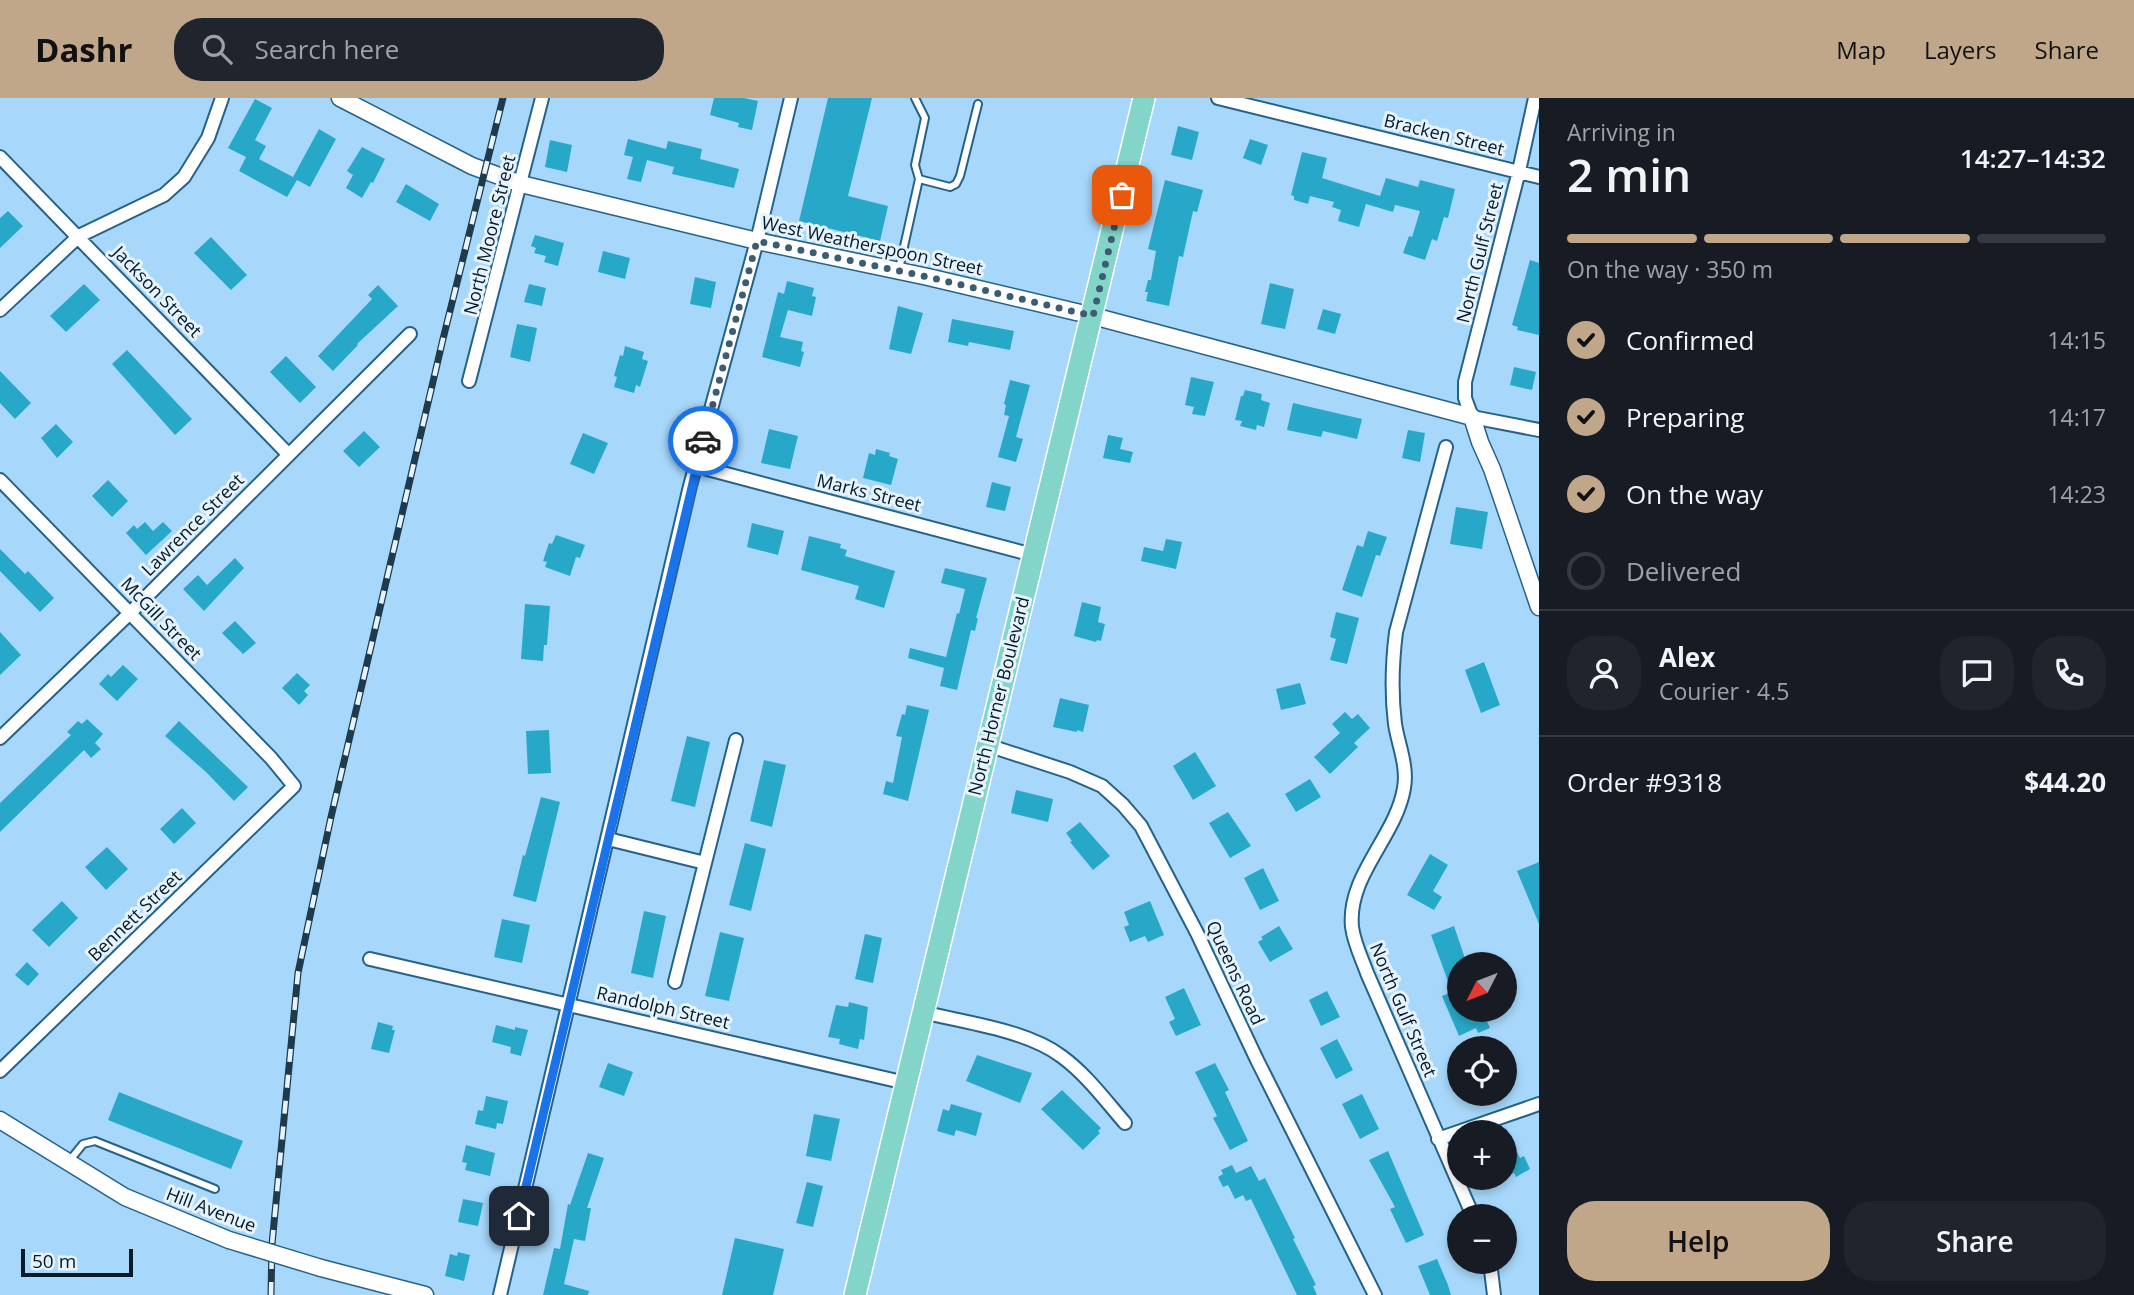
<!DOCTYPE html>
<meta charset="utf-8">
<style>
body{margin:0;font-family:"Open Sans",sans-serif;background:#20242c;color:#f1f3f6;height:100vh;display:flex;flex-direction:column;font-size:26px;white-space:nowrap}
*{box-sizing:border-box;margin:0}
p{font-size:23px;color:#9ea1a6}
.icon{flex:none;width:38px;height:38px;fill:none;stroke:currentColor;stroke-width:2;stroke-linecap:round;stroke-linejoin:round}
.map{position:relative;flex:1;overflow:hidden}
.side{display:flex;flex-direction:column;background:#171b24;width:595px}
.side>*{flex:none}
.needle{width:46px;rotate:228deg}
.fabs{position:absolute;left:1447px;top:854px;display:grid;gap:14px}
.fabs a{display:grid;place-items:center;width:70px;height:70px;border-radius:50%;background:#171b24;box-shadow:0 4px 10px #0003;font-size:35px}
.scale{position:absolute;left:21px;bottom:18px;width:112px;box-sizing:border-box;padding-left:7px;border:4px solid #021a2a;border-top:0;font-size:19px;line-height:24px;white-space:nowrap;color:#021a2a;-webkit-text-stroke:5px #e7f3fc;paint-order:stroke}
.pin{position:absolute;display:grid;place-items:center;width:60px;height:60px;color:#fff;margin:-30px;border-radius:14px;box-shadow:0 4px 10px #0006}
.courier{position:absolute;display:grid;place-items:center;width:70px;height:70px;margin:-35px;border:5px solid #1a73e8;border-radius:50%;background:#fff;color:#222;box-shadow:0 2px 9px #0007}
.headline em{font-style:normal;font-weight:600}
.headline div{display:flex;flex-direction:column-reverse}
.headline{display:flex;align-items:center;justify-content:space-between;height:119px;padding:0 28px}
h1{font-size:46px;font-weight:600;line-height:52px}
.bar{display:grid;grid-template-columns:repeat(4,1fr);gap:10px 7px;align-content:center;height:84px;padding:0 28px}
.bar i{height:9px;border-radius:5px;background:#363941}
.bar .selected{background:#c1a78a}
.bar p{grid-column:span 4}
.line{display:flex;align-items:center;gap:18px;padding:0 28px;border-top:2px solid #363941}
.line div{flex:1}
.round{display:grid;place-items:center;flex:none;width:74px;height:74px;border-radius:28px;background:#20242c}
ol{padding:0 28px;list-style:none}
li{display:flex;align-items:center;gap:21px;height:77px}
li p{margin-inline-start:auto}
li .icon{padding:7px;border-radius:50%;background:#c1a78a;color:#111;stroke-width:4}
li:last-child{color:#9ea1a6}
li i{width:38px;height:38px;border:4px solid #363941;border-radius:50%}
.cta{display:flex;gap:14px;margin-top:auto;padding:14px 28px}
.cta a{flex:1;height:80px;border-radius:28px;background:#c1a78a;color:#111;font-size:28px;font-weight:600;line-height:80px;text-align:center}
.cta a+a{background:#20242c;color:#f1f3f6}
header{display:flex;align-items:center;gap:42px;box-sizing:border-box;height:98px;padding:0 35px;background:#c1a78a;color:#111}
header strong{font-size:33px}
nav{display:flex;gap:38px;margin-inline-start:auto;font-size:24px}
.search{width:490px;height:63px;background:#20242c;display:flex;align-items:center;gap:18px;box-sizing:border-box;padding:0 24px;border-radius:28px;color:#9ea1a6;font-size:26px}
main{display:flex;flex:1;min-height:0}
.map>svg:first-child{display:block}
</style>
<header>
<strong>Dashr</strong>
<div class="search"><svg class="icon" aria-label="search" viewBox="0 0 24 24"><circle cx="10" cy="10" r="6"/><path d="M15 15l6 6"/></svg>Search here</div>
<nav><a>Map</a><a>Layers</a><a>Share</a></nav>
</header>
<main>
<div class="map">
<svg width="1539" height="1197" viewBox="0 0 1539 1197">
<rect width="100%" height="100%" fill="#a7d8fb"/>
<!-- building -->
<path fill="#28a8c9" d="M714,0H744L758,3L752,32L738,29L739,25L710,17Z
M828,0H872L848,98L888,108L880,143L799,123Z
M255,1L272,10L255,42L266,48L259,61L293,79L319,31L336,41L310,89L297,82L287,99L239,73L246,59L228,50Z
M1178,28L1199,34L1192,62L1171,57Z
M628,41L666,51L668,43L702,51L700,61L739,71L734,90L672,76L674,69L647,62L641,84L627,81L633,59L624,57Z
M1250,41L1268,47L1261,67L1243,60Z
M550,42L572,47L567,74L545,69Z
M362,49L385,61L373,85L371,84L362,100L346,90L353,77L347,73Z
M1302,54L1327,60L1322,80L1380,98L1386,80L1418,89L1420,82L1455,91L1448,120L1444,119L1437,143L1432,141L1425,162L1403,155L1409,138L1412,139L1420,113L1395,107L1393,114L1366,106L1359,129L1338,123L1341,112L1332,109L1334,104L1310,98L1308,106L1294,102V98L1291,97Z
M1165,82L1203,92L1197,114L1193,113L1183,159L1179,158L1169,208L1146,203L1148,194H1145L1148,182H1151L1156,153L1148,151Z
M406,86L439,106L430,123L396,104Z
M8,113L23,128L0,150V120Z
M535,137L564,145L558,168L544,164L546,158L534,155L536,150L531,148Z
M211,139L247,177L231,192L194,155Z
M603,153L630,160L625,181L598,174Z
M1530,162L1539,165V237L1517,232L1518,229L1512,227Z
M695,179L716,184L711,210L690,206Z
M787,183L814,190L812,198L816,199L812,218L788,212L780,239L803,244L801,253L804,254L800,269L762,259L778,194L784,196Z
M1270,185L1294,191L1285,231L1261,226Z
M84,186L100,202L66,234L50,218Z
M529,186L546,190L542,208L524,204Z
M378,187L398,208L357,246L358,247L333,273L318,258L372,201L368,197Z
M898,208L923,215L911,256L889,251Z
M1323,211L1341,216L1335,236L1317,231Z
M952,221L1014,233L1010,252L969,244L968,248L948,244Z
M517,226L537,230L530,264L510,259Z
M625,248L644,254L642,261L648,263L640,289L636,287L634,295L614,289L617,279L614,278L620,257L623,258Z
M127,252L192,321L175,337L112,266Z
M286,258L316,289L300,305L270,274Z
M1514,269L1536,274L1532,292L1510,287Z
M0,273L31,305L15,321L0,305Z
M1191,279L1214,284L1205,318L1192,316L1194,309L1185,307Z
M1010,282L1030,287L1016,339L1023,341L1016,364L998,359L1009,318L1004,317L1006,307L1004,306Z
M1245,292L1262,296L1261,302L1270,305L1264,329L1257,327L1256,332L1240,328L1242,323L1235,322L1241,298H1243Z
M1293,305L1362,321L1357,341L1323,333L1321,339L1287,332Z
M56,326L73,344L57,360L41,340Z
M769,331L798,338L790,371L761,365Z
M1408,332L1425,335L1420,364L1402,360Z
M364,333L380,349L359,369L343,353Z
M583,335L608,345L594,376L570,366Z
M1108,337L1123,340L1120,351L1133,354L1130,365L1103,360Z
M876,351L890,355L889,358L898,361L891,387L863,380L869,355L875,357Z
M108,382L128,403L112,419L92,398Z
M992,384L1011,389L1005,413L986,409Z
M1456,409L1488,414L1482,451L1450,446Z
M145,424L153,433L163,424L172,433L146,457L126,435L134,427L137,431Z
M752,425L784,433L778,457L747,449Z
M1368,433L1387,439L1380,458L1376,457L1362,499L1342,492L1357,447L1363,449Z
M556,437L585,447L580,460L576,459L570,478L545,469L547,464L543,463L549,445L552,446Z
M809,438L841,446L840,450L847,452L845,458L895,473L884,510L855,501L859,488L801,472Z
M1166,441L1182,444L1176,471L1141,463L1144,449L1163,453Z
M0,451L25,476L28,473L54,500L40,514L0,473Z
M235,460L244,470L204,513L183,491L198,477L207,487Z
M945,470L987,480L976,520H978L975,533L971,532L957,592L940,588L944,570L908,560L910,550L946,559L957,515L959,516L965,491L941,485Z
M1082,504L1101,509L1098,524L1105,526L1101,543L1097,542L1096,544L1074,538Z
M525,506L550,508L547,547H544L543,563L521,561Z
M1336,514L1359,520L1347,566L1330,562L1336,541L1330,539Z
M235,523L256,545L243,556L222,535Z
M0,534L21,557L0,577Z
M1484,564L1500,607L1481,615L1465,572Z
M123,567L138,581L117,603L99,586L108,576L111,579Z
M297,575L310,587L304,593L308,597L299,607L282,590Z
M1300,585L1306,606L1281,612L1276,591Z
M1060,600L1089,607L1083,634L1077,632V634L1053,629Z
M907,607L929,612L908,703L883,696L886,683L893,685L902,639L896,638L902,616L905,617Z
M1345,614L1352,621L1358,616L1370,630L1354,645L1358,649L1330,676L1314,659L1340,635L1332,626Z
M87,621L103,636L95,645L101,651L91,660L84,652L0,734V705L71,637L67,634L78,623L82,626Z
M179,623L248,689L234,703L206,674L165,638Z
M549,632L551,675L528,676L526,633Z
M687,638L710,644L695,709L671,703Z
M1195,654L1216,688L1193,702L1173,668Z
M764,662L786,667L772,729L750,723Z
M1310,681L1321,699L1296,714L1285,696Z
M1016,692L1053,701L1048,724L1011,715Z
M541,699L560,704L536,804L513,798L523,757L525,758Z
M182,710L196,725L174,746L160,731Z
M1228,714L1251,748L1230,760L1209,725Z
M1080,724L1110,758L1093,772L1070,744L1072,743L1066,735Z
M745,745L766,751L751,813L729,807Z
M107,749L128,771L106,792L85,769Z
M1430,756L1448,767L1433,793L1442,799L1434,812L1407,797Z
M1539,764V826L1517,773Z
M1263,770L1279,803L1260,812L1244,780Z
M62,803L78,820L49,849L32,832Z
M1150,803L1164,837L1148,844L1145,838L1130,844L1124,829L1129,827L1124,814Z
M644,813L666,818L653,880L631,875Z
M502,821L530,827L522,865L494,859Z
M1279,828L1293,851L1270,864L1258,844L1263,841L1261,839Z
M1454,828L1467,866H1460V912H1474L1476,917L1483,914L1490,930L1478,935L1476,930L1459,938L1442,898L1452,894L1431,837Z
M720,834L744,840L729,903L705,898Z
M865,836L882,840L873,885L855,881Z
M27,864L39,876L28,888L15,877Z
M1184,890L1201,927L1176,938L1169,924L1175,921L1165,899Z
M1327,893L1340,919L1321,928L1309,902Z
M849,904L868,909L864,942L860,941L858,951L839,946L840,941L828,939L836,907L848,909Z
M378,924L393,928L392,932H395L389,955L371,951Z
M496,927L515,932V929L528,932L521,958L510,955L511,949L492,944Z
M1337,941L1353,972L1336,981L1320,950Z
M977,957L1032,975L1020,1005L966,983Z
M608,965L633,974L624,998L599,989Z
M1215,965L1229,992L1225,994L1248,1043L1230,1052L1213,1020L1217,1018L1195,974Z
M1062,992L1101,1030L1098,1033L1100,1035L1083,1052L1041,1011Z
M119,994L243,1043L231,1071L108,1022Z
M1362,996L1379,1031L1360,1041L1342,1006Z
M486,998L508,1003L503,1026L497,1025L496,1031L475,1026L478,1012L483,1013Z
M951,1006L982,1015L976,1038L956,1032L954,1038L937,1033L943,1011L949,1013Z
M814,1016L840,1021L831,1063L806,1058Z
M1505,1029L1520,1060L1524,1058L1530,1071L1516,1079L1514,1075L1505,1080Z
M466,1047L495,1055L490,1078L465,1072L467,1065L462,1064Z
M1388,1053L1424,1137L1406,1145L1390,1111L1395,1109L1369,1062Z
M588,1055L604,1060L587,1110H591L585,1143L574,1141L564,1186L589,1193L588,1197H543L554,1150L560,1151L568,1106L570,1107Z
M1232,1067L1236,1075L1251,1068L1259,1083L1265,1080L1295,1140L1293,1141L1316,1187L1313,1188L1317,1197H1297L1251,1101L1246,1103L1243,1097L1235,1101L1228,1087L1223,1089L1218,1079L1223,1076L1221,1072Z
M807,1084L823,1088L813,1129L796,1125Z
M463,1101L483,1105L478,1128L458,1124Z
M735,1140L784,1151L773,1197H722Z
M458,1154L470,1157L464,1183L445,1178L450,1156L457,1158Z
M1437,1161L1448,1187L1451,1197H1430L1418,1168Z"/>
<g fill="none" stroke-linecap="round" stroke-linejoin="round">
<!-- service casing -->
<g stroke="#256289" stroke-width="10">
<path id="service" d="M915,0L925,20L915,67L919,81L950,89L956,86L960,78L978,6
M899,171L919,81
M70,1062L83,1046L95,1043L215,1091"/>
</g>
<!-- minor casing -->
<g stroke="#256289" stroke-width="16">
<path id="minor" d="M1218,0L1539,79
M1535,0L1519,73L1465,284V300L1472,319L1539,332
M0,59L288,356
M0,212L79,138L164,97L184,79L208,40L222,0
M469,283L542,0
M1446,349L1396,534C1392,566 1391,594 1395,626C1398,646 1408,668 1404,690C1396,739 1347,777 1352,829C1354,845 1362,861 1367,875L1473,1118
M696,368L1033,457
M0,382L271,660L294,688L0,973
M0,640L130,515L410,236
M987,647L1070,674L1102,688L1123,707L1141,728L1197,835L1257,962L1375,1197
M608,741L705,765
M370,861L906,985
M675,884L736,642
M923,914C966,925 1026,932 1061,958C1086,976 1105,1002 1125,1025
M1438,1041L1539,1006
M1490,1164L1494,1197
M500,1197L690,388L757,143L791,0"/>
</g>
<!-- tertiary casing -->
<g stroke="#256289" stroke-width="19">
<path id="tertiary" d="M340,0L472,68L521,86L757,143L928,179L1093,218L1472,319L1480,344L1492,371L1539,509
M0,1022L125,1099L229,1142
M321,1170L425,1197"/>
</g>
<!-- primary casing -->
<g stroke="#fff" stroke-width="24">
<path id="primary" d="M855,1197L1144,0"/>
</g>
<!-- service -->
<use href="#service" stroke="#fff" stroke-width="6"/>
<!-- minor -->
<use href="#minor" stroke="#fff" stroke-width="12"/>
<!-- tertiary -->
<use href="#tertiary" stroke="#fff" stroke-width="16"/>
<!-- primary -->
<use href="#primary" stroke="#82d5c8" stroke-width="21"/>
<!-- rail casing -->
<g stroke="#1e3b4e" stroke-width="7">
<path id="rail" d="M271,1197L272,1146L298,875L331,719L443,241L503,0"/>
</g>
<!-- rail -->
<use href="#rail" stroke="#e7f3fc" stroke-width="4.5" stroke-dasharray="13" stroke-linecap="butt"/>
<!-- tertiary-bridge casing -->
<g stroke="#256289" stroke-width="19" stroke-linecap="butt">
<path id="tertiary-bridge" d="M229,1142L321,1170"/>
</g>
<!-- tertiary-bridge -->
<use href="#tertiary-bridge" stroke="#fff" stroke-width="16"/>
</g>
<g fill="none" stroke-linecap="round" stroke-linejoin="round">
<!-- done -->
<path stroke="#3c5c73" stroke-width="7" stroke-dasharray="0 12.6" d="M703,343L757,143L928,179L1093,218L1122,97"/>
<!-- route -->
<path stroke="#1a73e8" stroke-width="9" d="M519,1118L703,343"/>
</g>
<g text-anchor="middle" stroke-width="6" stroke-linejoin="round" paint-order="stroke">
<!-- street labels -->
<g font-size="18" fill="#021a2a" stroke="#e7f3fc">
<text transform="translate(1444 37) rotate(14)" y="6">Bracken Street</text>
<text transform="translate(490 137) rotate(-76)" y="6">North Moore Street</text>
<text transform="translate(872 148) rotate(12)" y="6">West Weatherspoon Street</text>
<text transform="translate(1480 155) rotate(-76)" y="6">North Gulf Street</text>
<text transform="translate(157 194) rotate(46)" y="6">Jackson Street</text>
<text transform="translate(869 395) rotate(14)" y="6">Marks Street</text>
<text transform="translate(193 427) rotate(-45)" y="6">Lawrence Street</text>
<text transform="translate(161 521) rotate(46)" y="6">McGill Street</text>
<text transform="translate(999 598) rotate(-76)" y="6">North Horner Boulevard</text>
<text transform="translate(135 818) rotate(-44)" y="6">Bennett Street</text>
<text transform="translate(1235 875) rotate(65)" y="6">Queens Road</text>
<text transform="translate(663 910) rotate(13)" y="6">Randolph Street</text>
<text transform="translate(1403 912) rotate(67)" y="6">North Gulf Street</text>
<text transform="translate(211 1112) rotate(21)" y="6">Hill Avenue</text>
</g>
</g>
</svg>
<div class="fabs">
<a><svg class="needle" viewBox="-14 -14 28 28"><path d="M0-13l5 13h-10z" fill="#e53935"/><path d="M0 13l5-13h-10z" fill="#9ea1a6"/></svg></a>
<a><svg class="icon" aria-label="locate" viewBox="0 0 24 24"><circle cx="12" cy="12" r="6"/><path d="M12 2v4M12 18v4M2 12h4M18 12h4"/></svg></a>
<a>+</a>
<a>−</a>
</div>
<div class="scale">50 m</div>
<div class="pin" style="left:1122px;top:97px;background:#ea580c"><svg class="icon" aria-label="bag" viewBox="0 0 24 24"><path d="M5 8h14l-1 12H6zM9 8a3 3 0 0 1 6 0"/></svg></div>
<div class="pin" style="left:519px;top:1118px;background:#1f2937"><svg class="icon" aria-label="home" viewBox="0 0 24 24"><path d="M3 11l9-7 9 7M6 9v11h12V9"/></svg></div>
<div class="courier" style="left:703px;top:343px"><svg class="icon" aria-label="car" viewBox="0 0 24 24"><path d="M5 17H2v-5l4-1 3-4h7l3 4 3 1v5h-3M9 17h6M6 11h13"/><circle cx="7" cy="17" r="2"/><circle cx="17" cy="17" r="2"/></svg></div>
</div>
<section class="side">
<div class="headline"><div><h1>2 min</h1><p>Arriving in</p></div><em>14:27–14:32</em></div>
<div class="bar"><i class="selected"></i><i class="selected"></i><i class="selected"></i><i></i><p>On the way · 350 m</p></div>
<ol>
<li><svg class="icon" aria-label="check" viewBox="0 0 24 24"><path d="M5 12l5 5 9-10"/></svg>Confirmed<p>14:15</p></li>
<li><svg class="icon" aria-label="check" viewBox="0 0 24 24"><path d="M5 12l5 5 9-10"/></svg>Preparing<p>14:17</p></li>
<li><svg class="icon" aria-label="check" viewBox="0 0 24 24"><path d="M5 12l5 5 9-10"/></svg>On the way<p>14:23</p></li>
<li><i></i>Delivered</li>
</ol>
<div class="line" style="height:126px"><a class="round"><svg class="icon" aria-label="person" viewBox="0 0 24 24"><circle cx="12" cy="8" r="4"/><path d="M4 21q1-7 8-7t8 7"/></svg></a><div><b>Alex</b><p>Courier · 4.5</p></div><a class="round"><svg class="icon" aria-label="chat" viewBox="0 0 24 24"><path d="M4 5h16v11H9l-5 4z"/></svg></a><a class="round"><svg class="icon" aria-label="phone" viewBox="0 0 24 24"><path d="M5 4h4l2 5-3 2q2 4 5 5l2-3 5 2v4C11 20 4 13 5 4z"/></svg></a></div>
<div class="line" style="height:91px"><div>Order #9318</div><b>$44.20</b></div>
<div class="cta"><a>Help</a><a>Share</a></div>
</section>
</main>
